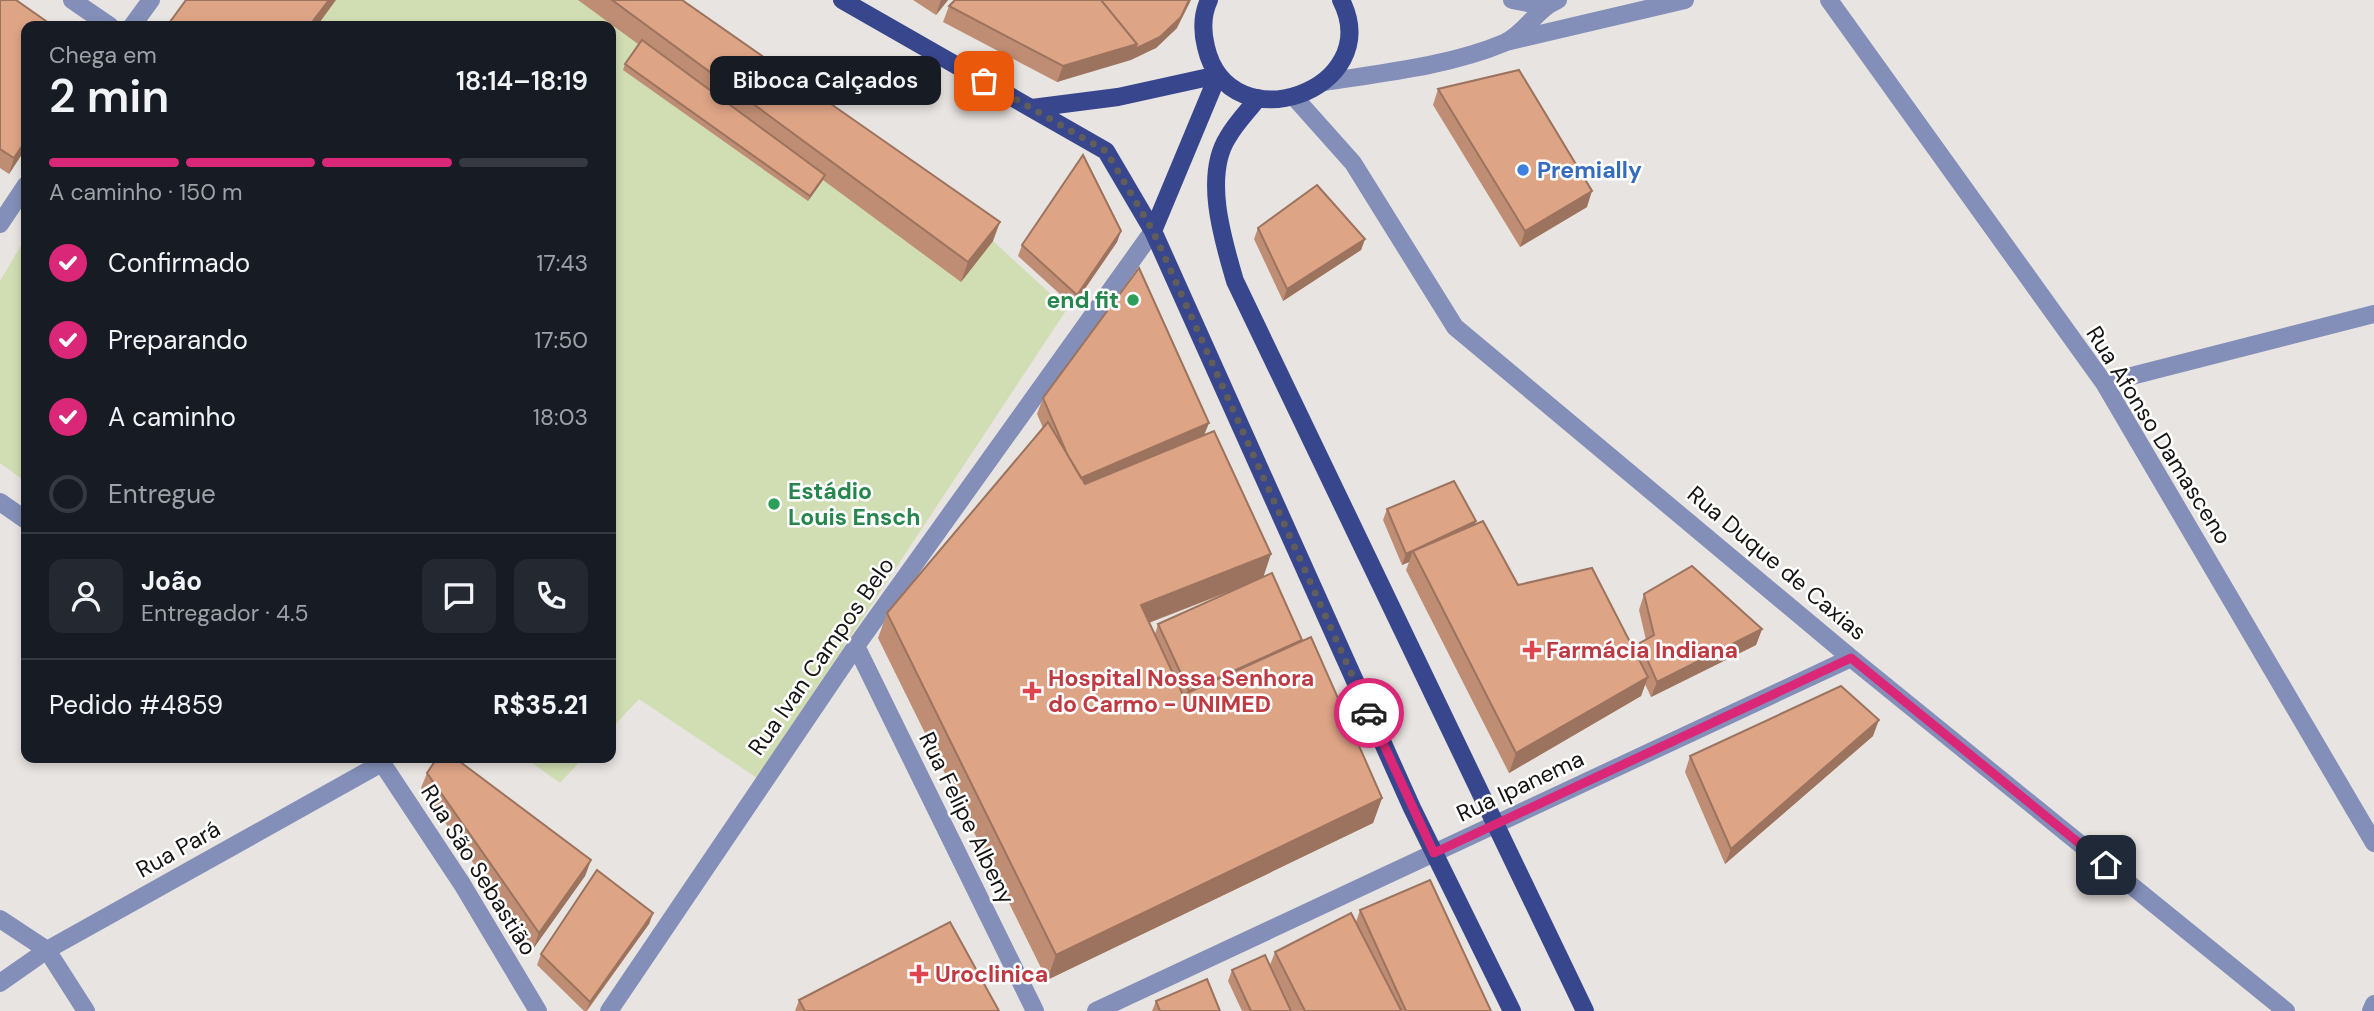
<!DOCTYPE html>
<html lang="pt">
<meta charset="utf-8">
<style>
body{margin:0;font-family:"DM Sans",sans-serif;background:#242831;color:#f1f3f6;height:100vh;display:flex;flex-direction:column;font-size:26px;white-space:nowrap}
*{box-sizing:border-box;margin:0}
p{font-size:23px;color:#9ea1a6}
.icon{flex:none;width:38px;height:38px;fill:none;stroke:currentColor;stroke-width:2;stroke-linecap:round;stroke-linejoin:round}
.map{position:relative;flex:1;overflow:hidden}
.side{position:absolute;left:21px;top:21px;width:595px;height:742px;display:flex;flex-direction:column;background:#171b24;border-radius:14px;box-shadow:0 4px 10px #0003}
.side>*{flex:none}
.pin{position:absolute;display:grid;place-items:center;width:60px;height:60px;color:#fff;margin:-30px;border-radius:14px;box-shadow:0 4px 10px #0006}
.courier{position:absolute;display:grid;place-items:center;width:70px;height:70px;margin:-35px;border:5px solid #db2777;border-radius:50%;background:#fff;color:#222;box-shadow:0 2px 9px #0007}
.bubble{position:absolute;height:49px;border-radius:14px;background:#171b24;box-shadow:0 4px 10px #0003;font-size:23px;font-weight:600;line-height:49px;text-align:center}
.head em{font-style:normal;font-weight:600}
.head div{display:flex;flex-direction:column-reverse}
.head{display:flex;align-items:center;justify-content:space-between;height:119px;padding:0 28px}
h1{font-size:46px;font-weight:600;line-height:52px}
.bar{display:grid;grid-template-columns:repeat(4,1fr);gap:10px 7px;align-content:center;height:84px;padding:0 28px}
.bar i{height:9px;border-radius:5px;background:#363941}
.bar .selected{background:#db2777}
.bar p{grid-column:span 4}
.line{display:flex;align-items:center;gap:18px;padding:0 28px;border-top:2px solid #363941}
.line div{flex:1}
.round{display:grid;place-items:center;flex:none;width:74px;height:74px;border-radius:14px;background:#242831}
ol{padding:0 28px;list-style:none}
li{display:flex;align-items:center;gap:21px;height:77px}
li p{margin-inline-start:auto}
li .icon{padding:7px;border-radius:50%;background:#db2777;color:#fff;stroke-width:4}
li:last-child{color:#9ea1a6}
li i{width:38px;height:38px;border:4px solid #363941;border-radius:50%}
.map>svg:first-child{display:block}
</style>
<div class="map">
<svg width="2374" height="1011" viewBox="0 0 2374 1011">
<rect width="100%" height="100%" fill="#e8e4e1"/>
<!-- garden -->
<path fill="#d1ddb3" d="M192,0H647L993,241L1067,309L757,778L639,699L611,729V26H174Z
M26,237V482L0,463V281Z
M525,758H583L560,783Z"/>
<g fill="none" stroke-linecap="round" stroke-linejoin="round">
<!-- minor -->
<path stroke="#838fb8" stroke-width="18" d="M72,0L110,26
M1512,0L1544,6
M1829,0L2104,383L2374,843
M132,26L151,0
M1506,42L1685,0
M1324,82C1382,73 1449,66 1504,43C1525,34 1536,9 1558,0
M1295,98L1353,163L1455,327L1851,658L2286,1011
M0,224L26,185
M2104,383L2374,314
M0,502L26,520
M856,646L1035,1011
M375,758L382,763L462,884L538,1011
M0,919L47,950L86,1011
M0,983L47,950L382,763
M609,1011L856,646L1153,231
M1096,1011L1851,658
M2371,1011L2374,1004"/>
<!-- major -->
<path stroke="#38468e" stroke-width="18" d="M842,0L1106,151L1153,231L1412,808L1512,1011
M1209,0C1202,15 1202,31 1206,47C1229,146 1387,90 1341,0
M1258,98C1248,111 1236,123 1228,137C1203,176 1223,240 1235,281L1585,1011
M1032,108L1118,97L1218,75
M1153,231L1218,75"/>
</g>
<!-- wall -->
<path fill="#bf8d73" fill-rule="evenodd" d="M578,0H682L993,241L961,282L823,180L808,201L623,70L625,64L638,44Z
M913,0H948L936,15Z
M0,2L26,26V148L9,174L0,168Z
M949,6L1177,28L1156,48L1057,82L943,22Z
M1438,89L1587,207L1520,247L1433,105Z
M1258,228L1365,239L1361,250L1283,301L1254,239Z
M1121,231L1117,242L1073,306L1018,256L1022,245Z
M1043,398L1204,435L1263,577L1302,640L1301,642L1382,798L1373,823L1047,980L878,638L887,613L1043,428L1037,414ZM1244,586L1158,624L1155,634L1149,623Z
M1387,509L1475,524L1518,585L1636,655L1640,643L1646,640L1639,610L1644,594L1762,629L1756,645L1651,697L1645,684L1641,696L1509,773L1406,570L1409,562L1402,565L1383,520Z
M1873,736L1725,864L1685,772L1690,756Z
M427,773L591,860L585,876L533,949L421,788Z
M1360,910L1491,1011H1242L1228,981L1232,970L1270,965L1275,952L1356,922Z
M653,913L649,924L587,1011H584L537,965L541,954Z
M799,1000L999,1011H795Z
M1156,1001L1220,1011H1152Z"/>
<!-- shaded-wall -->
<path fill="#9b735e" d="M329,0H336L317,26H309Z
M941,0H948L936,15Z
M1189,0H1191L1177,28L1156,48L1131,60L1057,82L1063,66Z
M26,140V148L9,174L14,158Z
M825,175L823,180L808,201L810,196Z
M1592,191L1587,207L1520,247L1525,231Z
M1000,222L993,241L961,282L968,262Z
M1121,231L1117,242L1073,306L1077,295Z
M1365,239L1361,250L1283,301L1287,289Z
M1209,423L1203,438L1072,495L1078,479Z
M1476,521L1472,532L1413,551L1409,562L1402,565L1406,554Z
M1271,554L1263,578L1132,629L1141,605Z
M1762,629L1756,645L1651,697L1657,682Z
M1302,640L1296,656L1189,691Z
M1648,677L1641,696L1509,773L1516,753Z
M1879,720L1873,736L1725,864L1731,849Z
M1382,798L1373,823L1047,980L1056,955Z
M591,860L585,876L533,949L539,933Z
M653,913L649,924L586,1011L590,1002Z"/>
<!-- building -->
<path fill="#dea486" stroke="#9b735e" stroke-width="2" d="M1,0H16L53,26H26V140L14,158L0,149V2Z
M186,0H329L309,26H167Z
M612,0H682L1000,222L968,262Z
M955,0H1101L1137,44L1063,66L949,6Z
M1101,0H1189L1181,17L1160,37L1135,49L1137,44Z
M642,40L825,175L810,196L625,64Z
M1519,70L1592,191L1525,231L1438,89Z
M1083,155L1121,231L1077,295L1022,245Z
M1317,185L1365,239L1287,289L1258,228Z
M1139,268L1209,423L1081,478L1067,454L1043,398Z
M1048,422L1085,484L1214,431L1271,554L1141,605L1183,695L1311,637L1382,798L1056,955L887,613Z
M1454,481L1476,521L1406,554L1387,509Z
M1483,521L1518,585L1592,568L1648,677L1516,753L1413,551Z
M1692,566L1762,629L1657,682L1640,643L1654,635L1644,594Z
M1272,573L1302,640L1189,691L1158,624Z
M1841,686L1879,720L1731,849L1690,756Z
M437,758H455L591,860L539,933L427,773Z
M597,870L653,913L590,1002L541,954Z
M1430,880L1491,1011H1406L1360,910Z
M1351,913L1401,1010L1400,1011H1305L1275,952Z
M950,922L999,1011H805L799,1000Z
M1265,955L1291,1011H1251L1232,970Z
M1207,979L1220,1011H1160L1156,1001Z"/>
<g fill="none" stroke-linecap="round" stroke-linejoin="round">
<!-- done -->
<path stroke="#605d5b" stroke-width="7" stroke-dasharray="0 12.6" d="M984,81L1106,151L1153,231L1369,713"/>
<!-- route -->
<path stroke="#db2777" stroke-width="9" d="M1369,713L1434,853L1851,658L2106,865"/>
</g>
<!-- markers -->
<circle fill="#3f7fe0" stroke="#fff" stroke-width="2.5" cx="1523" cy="170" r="7"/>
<g fill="#2e9e5b" stroke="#fff" stroke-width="2.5">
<circle cx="1133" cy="300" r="7"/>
<circle cx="774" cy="504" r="7"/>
</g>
<g fill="#e0444e" stroke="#fff" stroke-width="2.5">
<path d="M1528.5 639.5h7v7h7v7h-7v7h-7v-7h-7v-7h7z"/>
<path d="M1028.5 680.5h7v7h7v7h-7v7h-7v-7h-7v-7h7z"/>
<path d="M915.5 963.5h7v7h7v7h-7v7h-7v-7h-7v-7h7z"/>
</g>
<g text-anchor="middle" stroke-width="5" stroke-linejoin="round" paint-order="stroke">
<!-- shop labels -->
<g font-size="23" font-weight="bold" fill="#366cbe" stroke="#fff" text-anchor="start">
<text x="1537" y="178">Premially</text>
</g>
<!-- leisure labels -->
<g font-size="23" font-weight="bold" fill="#27864d" stroke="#fff" text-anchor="end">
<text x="1119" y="308">end fit</text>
<text x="788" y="499" text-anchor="start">Estádio<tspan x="788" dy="26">Louis Ensch</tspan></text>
</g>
<!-- street labels -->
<g font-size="23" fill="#161413" stroke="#fff">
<text transform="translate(2159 435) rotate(58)" y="8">Rua Afonso Damasceno</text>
<text transform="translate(1777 563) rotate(40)" y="8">Rua Duque de Caxias</text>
<text transform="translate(821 656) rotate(-55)" y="8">Rua Ivan Campos Belo</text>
<text transform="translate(1520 786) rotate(-25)" y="8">Rua Ipanema</text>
<text transform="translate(967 818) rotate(64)" y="8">Rua Felipe Albeny</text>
<text transform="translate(178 849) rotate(-29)" y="8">Rua Pará</text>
<text transform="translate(479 870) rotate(58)" y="8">Rua São Sebastião</text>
</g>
<!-- health labels -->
<g font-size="23" font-weight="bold" fill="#be3a42" stroke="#fff" text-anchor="start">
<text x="1546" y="658">Farmácia Indiana</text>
<text x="1048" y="686">Hospital Nossa Senhora<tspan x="1048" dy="26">do Carmo - UNIMED</tspan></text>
<text x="935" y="982">Uroclinica</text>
</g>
</g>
</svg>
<div class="pin" style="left:984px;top:81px;background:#ea580c"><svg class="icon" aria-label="bag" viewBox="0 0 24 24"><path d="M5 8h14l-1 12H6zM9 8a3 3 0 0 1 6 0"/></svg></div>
<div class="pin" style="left:2106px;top:865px;background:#1f2937"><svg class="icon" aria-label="home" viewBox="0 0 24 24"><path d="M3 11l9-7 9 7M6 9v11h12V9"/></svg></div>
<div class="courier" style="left:1369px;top:713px"><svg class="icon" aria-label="car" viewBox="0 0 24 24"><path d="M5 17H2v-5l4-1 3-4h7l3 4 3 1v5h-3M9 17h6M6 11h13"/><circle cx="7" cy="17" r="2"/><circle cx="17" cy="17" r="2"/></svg></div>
<div class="bubble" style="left:710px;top:56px;width:231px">Biboca Calçados</div>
<section class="side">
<div class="head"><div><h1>2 min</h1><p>Chega em</p></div><em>18:14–18:19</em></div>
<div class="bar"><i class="selected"></i><i class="selected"></i><i class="selected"></i><i></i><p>A caminho · 150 m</p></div>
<ol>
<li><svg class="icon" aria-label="check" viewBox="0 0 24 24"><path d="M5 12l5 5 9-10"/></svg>Confirmado<p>17:43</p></li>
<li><svg class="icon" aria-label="check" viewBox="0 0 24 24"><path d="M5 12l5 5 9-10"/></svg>Preparando<p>17:50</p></li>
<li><svg class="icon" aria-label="check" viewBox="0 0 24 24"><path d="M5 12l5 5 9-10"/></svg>A caminho<p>18:03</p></li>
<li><i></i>Entregue</li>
</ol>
<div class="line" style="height:126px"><a class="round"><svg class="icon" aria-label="person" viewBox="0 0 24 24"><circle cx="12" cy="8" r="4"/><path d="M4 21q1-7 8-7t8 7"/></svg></a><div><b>João</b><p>Entregador · 4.5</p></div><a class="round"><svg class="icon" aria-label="chat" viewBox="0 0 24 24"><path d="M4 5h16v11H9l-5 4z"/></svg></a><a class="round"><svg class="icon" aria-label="phone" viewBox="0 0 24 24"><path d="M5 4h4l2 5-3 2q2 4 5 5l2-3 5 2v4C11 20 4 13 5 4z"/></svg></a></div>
<div class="line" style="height:91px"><div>Pedido #4859</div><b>R$35.21</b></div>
</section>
</div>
